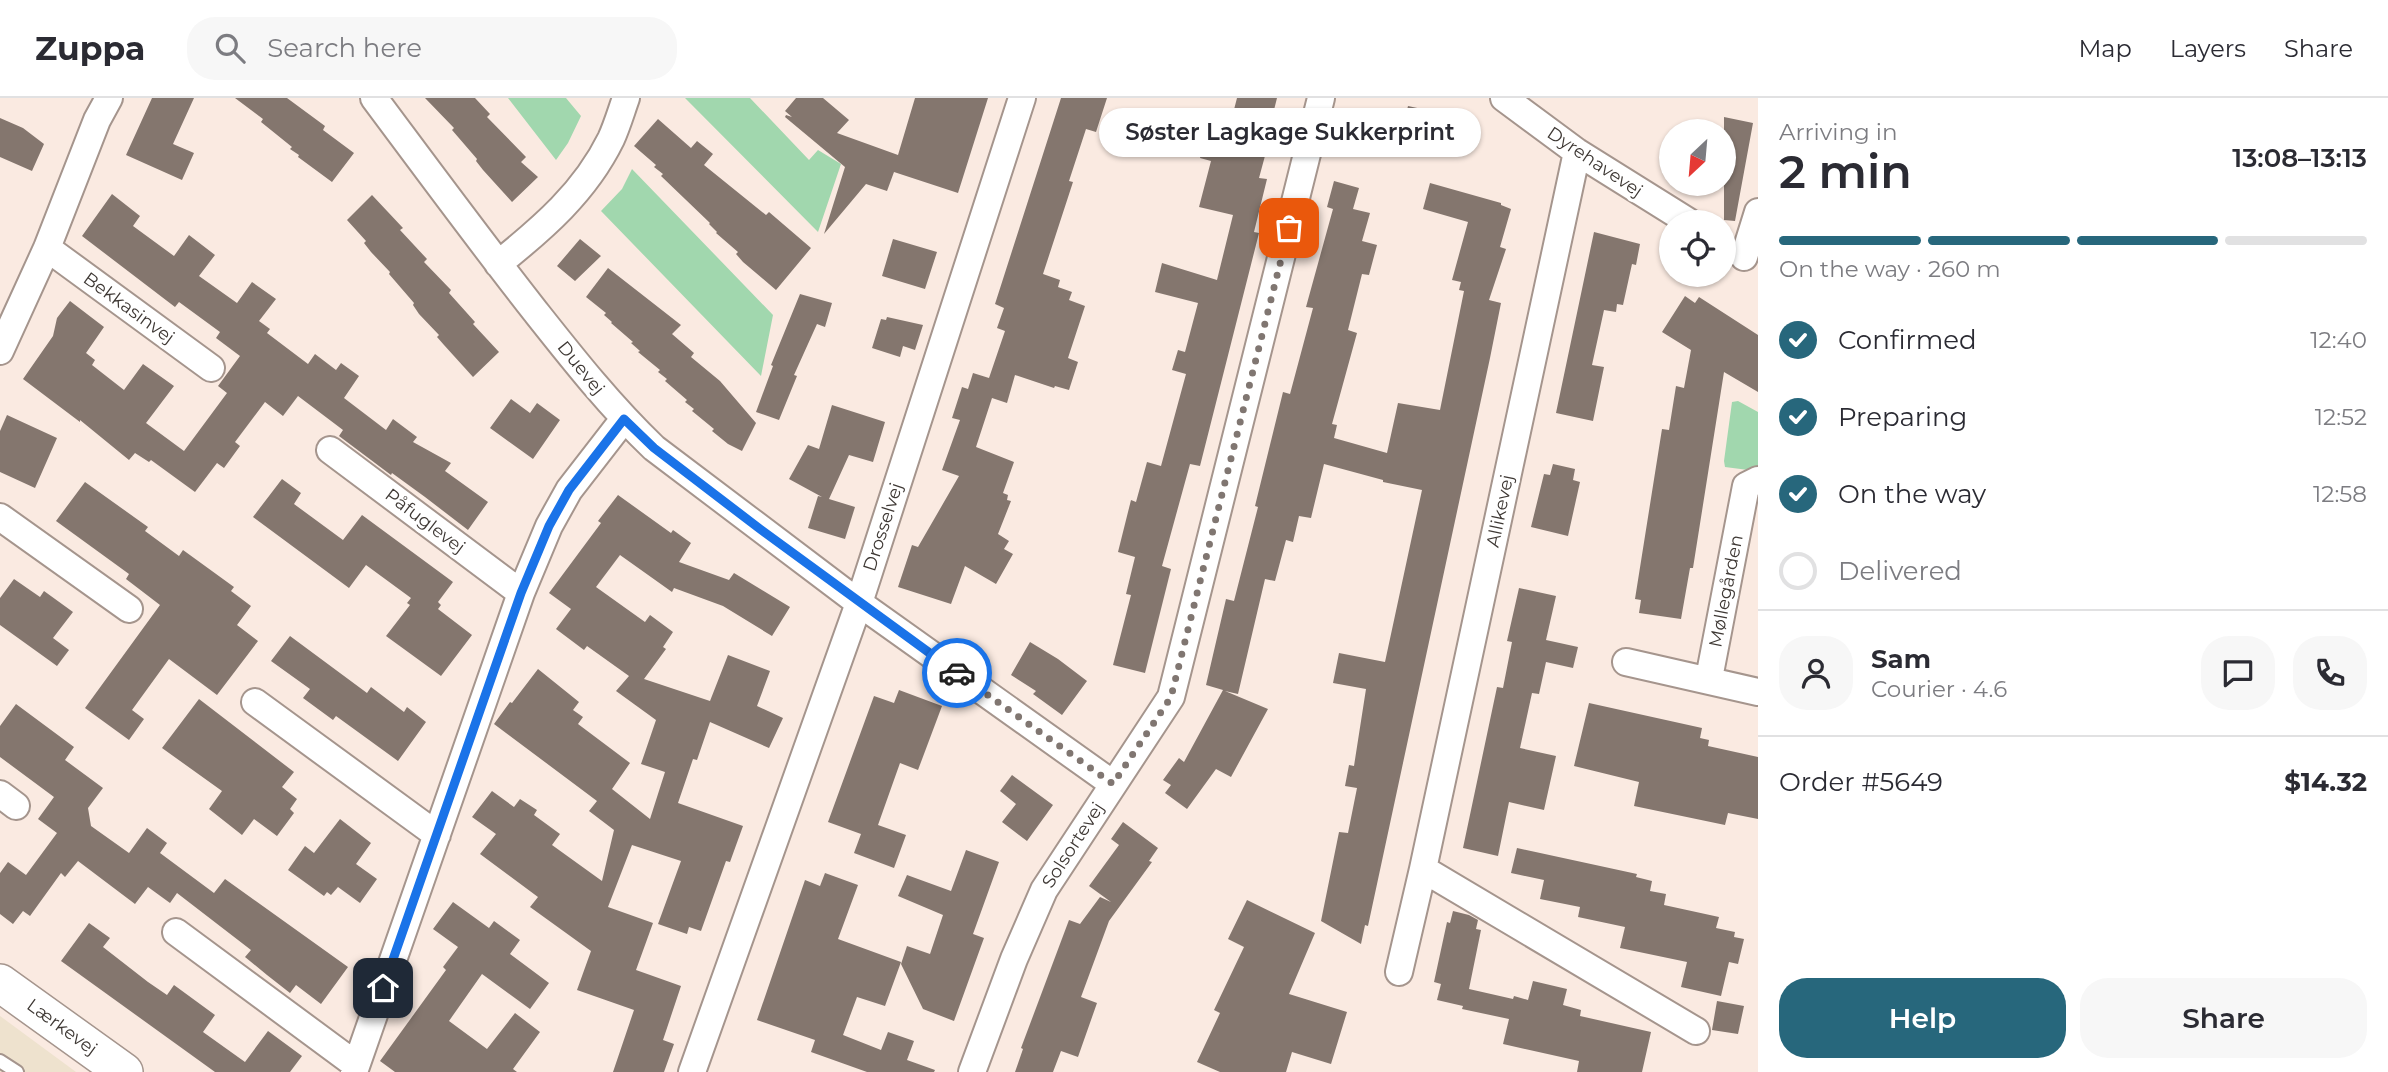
<!DOCTYPE html>
<meta charset="utf-8">
<style>
body{margin:0;font-family:Montserrat,sans-serif;background:#f7f7f7;color:#2b2b33;height:100vh;display:flex;flex-direction:column;font-size:26px;white-space:nowrap}
*{box-sizing:border-box;margin:0}
p{font-size:23px;color:#7c7c81}
.icon{flex:none;width:38px;height:38px;fill:none;stroke:currentColor;stroke-width:2;stroke-linecap:round;stroke-linejoin:round}
.map{position:relative;flex:1;overflow:hidden}
.panel{display:flex;flex-direction:column;background:#fff;width:630px}
.panel>*{flex:none}
.needle{width:46px;rotate:206deg}
.tools{position:absolute;left:1659px;top:21px;display:grid;gap:14px}
.tools a{display:grid;place-items:center;width:77px;height:77px;border-radius:50%;background:#fff;box-shadow:0 2px 5px #0004;font-size:35px}
.pin{position:absolute;display:grid;place-items:center;width:60px;height:60px;color:#fff;margin:-30px;border-radius:14px;box-shadow:0 4px 10px #0006}
.courier{position:absolute;display:grid;place-items:center;width:70px;height:70px;margin:-35px;border:5px solid #1a73e8;border-radius:50%;background:#fff;color:#222;box-shadow:0 2px 9px #0007}
.bubble{position:absolute;height:49px;border-radius:24px;background:#fff;box-shadow:0 2px 5px #0004;font-size:23px;font-weight:600;line-height:49px;text-align:center}
.summary em{font-style:normal;font-weight:600}
.summary div{display:flex;flex-direction:column-reverse}
.summary{display:flex;align-items:center;justify-content:space-between;height:119px;padding:0 21px}
h1{font-size:46px;font-weight:600;line-height:52px}
.bar{display:grid;grid-template-columns:repeat(4,1fr);gap:10px 7px;align-content:center;height:84px;padding:0 21px}
.bar i{height:9px;border-radius:5px;background:#e1e1e2}
.bar .on{background:#27677c}
.bar p{grid-column:span 4}
.line{display:flex;align-items:center;gap:18px;padding:0 21px;border-top:2px solid #e1e1e2}
.line div{flex:1}
.round{display:grid;place-items:center;flex:none;width:74px;height:74px;border-radius:28px;background:#f7f7f7}
ol{padding:0 21px;list-style:none}
li{display:flex;align-items:center;gap:21px;height:77px}
li p{margin-inline-start:auto}
li .icon{padding:7px;border-radius:50%;background:#27677c;color:#fff;stroke-width:4}
li:last-child{color:#7c7c81}
li i{width:38px;height:38px;border:4px solid #e1e1e2;border-radius:50%}
.action{display:flex;gap:14px;margin-top:auto;padding:14px 21px}
.action a{flex:1;height:80px;border-radius:28px;background:#27677c;color:#fff;font-size:28px;font-weight:600;line-height:80px;text-align:center}
.action a+a{background:#f7f7f7;color:#2b2b33}
header{display:flex;align-items:center;gap:42px;box-sizing:border-box;height:98px;padding:0 35px;background:#fff;border-bottom:2px solid #e1e1e2}
header strong{font-size:33px}
nav{display:flex;gap:38px;margin-inline-start:auto;font-size:24px}
.search{width:490px;height:63px;background:#f7f7f7;display:flex;align-items:center;gap:18px;box-sizing:border-box;padding:0 24px;border-radius:28px;color:#7c7c81;font-size:26px}
main{display:flex;flex:1;min-height:0}
.map>svg:first-child{display:block}
</style>
<header>
<strong>Zuppa</strong>
<div class="search"><svg class="icon" aria-label="search" viewBox="0 0 24 24"><circle cx="10" cy="10" r="6"/><path d="M15 15l6 6"/></svg>Search here</div>
<nav><a>Map</a><a>Layers</a><a>Share</a></nav>
</header>
<main>
<div class="map">
<svg width="1758" height="974" viewBox="0 0 1758 974">
<rect width="100%" height="100%" fill="#faeae1"/>
<!-- industrial -->
<path fill="#eee2ce" d="M0,918L76,974H0Z"/>
<!-- green -->
<path fill="#a1d7ae" d="M508,0H566L581,18L568,45L556,62Z
M685,0H750L809,62L818,52L841,66L818,134Z
M632,71L773,217L761,278L601,113L622,91Z
M1738,303L1758,314V372L1756,373L1725,369L1724,363L1732,304Z"/>
<!-- building -->
<path fill="#84766e" d="M152,0H194L173,46L194,55L182,82L126,57Z
M235,0H287L325,28L323,32L354,55L332,84L298,59L299,57L290,51L292,49L261,24L263,21Z
M425,0H475L490,16L487,19L526,59L521,64L538,79L512,104L483,72L476,63L477,61L452,32L454,30Z
M796,0H823L849,22L837,35L898,57L915,0H988L958,95L894,74L887,93L866,86L824,136L845,69L785,19L786,17L792,19L785,13Z
M1061,0H1107L1096,34L1086,31L1069,83L1073,84L1043,176L1060,182L1058,189L1072,194L1069,202L1085,208L1068,260L1078,264L1069,292L1055,288L1054,290L1015,277L1007,305L992,300L976,349L1014,364L1003,395L1008,397L1007,402L1011,403L998,436L1009,443L1004,451L1013,456L996,486L965,468L951,506L898,489L912,447L918,449L959,378L942,372L960,322L952,320L962,289L968,291L973,275L989,280L1005,233L997,230L1004,210L995,206Z
M1237,0H1277L1272,20L1275,21L1259,80L1267,81L1254,134L1259,135L1200,368L1190,366L1162,468L1171,471L1145,575L1113,567L1131,497L1126,496L1135,459L1118,454L1131,402L1136,404L1147,364L1161,368L1186,276L1172,272L1178,252L1185,254L1198,205L1155,194L1162,165L1217,182L1233,117L1199,109L1211,63L1200,60L1204,44L1172,35L1177,15L1230,27Z
M1408,8L1450,17L1443,49L1400,40Z
M1724,19L1753,25L1735,123L1724,122Z
M0,20L23,30L44,46L32,73L0,59Z
M658,21L691,50L697,43L713,56L704,67L766,117L769,114L811,150L776,192L743,164L736,156L738,154L716,135L717,134L709,126L710,125L661,78L663,76L654,69L656,67L634,48Z
M1334,83L1359,90L1353,111L1370,115L1362,143L1377,147L1369,177L1362,176L1348,232L1357,235L1332,326L1337,327L1334,340L1387,355L1398,305L1440,312L1464,193L1459,192L1461,184L1452,182L1468,124L1423,111L1430,85L1501,105V107L1511,111L1500,149L1506,151L1489,202L1501,205L1490,260L1368,828L1365,827L1361,846L1321,823L1339,734L1348,735L1357,690L1345,688L1349,667L1354,668L1366,591L1333,585L1339,555L1385,564L1422,392L1383,384V382L1324,366L1311,420L1299,418L1293,444L1286,442L1275,483L1265,481L1238,596L1225,593L1268,611L1231,679L1216,671L1187,711L1165,695L1171,687L1163,682L1179,660L1184,664L1223,592L1206,587L1226,501L1234,503L1258,409L1255,408L1283,294L1290,296L1313,210L1306,209L1333,111L1327,109Z
M112,96L140,118L133,128L174,158L189,137L215,157L199,178L237,205L252,184L276,201L259,223L270,231L267,235L308,266L315,256L336,272L341,265L359,278L344,300L386,332L393,321L417,339L413,344L451,365L445,373L488,404L468,432L425,399L392,375L391,377L339,338L343,332L298,298L283,318L265,304L235,344L240,348L224,370L217,365L195,394L151,362L149,364L135,355L129,362L80,322V324L23,281L53,238L57,220L70,203L104,229L86,255L95,262L92,267L124,292L143,266L174,288L146,325L184,353L227,295L218,288L240,258L216,240L220,234L179,204L175,209L82,138Z
M372,97L403,130L400,132L427,161L424,164L451,192L449,195L475,224L473,226L499,254L473,279L444,247L437,239L439,237L419,216L413,207L414,205L389,176L390,174L371,154L364,145L366,143L347,122Z
M1594,134L1640,146L1636,167L1632,166L1623,207L1617,206L1616,214L1604,212L1592,267L1604,269L1593,323L1556,315Z
M580,141L601,158L575,183L557,168Z
M893,141L937,154L925,191L882,178Z
M608,170L681,227L672,236L694,255L691,259L720,283L756,325L742,353L728,346L712,333L714,331L692,313L694,311L685,304L687,302L665,283L667,281L658,274L660,272L638,254L640,253L631,245L633,244L611,225L612,224L604,217L606,215L586,199Z
M800,196L832,205L825,229L817,226L794,277L797,278L779,322L756,314L773,268L771,267Z
M1685,198L1695,205L1699,199L1758,237V294L1724,274L1693,470H1690L1681,521L1639,515L1641,502L1635,501L1662,331L1669,332L1676,288L1684,290L1691,252L1662,234Z
M887,219L923,227L915,252L903,248L900,259L872,250L881,221L886,222Z
M511,301L530,315L537,305L560,322L533,361L490,330Z
M832,307L885,324L873,364L849,357L829,401L855,409L845,441L808,430L818,398L822,399L789,381L808,347L819,351Z
M7,317L57,340L35,390L0,374V333Z
M1553,366L1575,371L1573,382L1580,384L1568,438L1531,429L1544,376L1550,377Z
M282,381L301,395L294,406L343,442L362,417L453,484L438,504L441,507L438,511L472,537L441,578L386,538L410,507L407,505L411,500L366,467L349,490L253,419Z
M85,384L148,429L145,433L179,458L183,452L234,489L231,493L251,508L237,527L258,543L217,597L169,561L132,612L144,621L129,642L85,610L160,507L126,481L129,476L56,423Z
M618,397L671,435L673,432L691,445L679,464L729,482L734,475L790,509L772,538L723,508L674,490L672,494L620,457L596,489L645,524L650,517L673,534L663,549L666,551L644,581L710,603L728,557L770,573L757,608L783,620L769,650L710,624L697,662L693,661L678,705L743,728L730,764L726,763L701,833L689,829L687,836L658,826L681,763L632,747L608,809L653,825L636,872L681,888L663,942L674,946L664,974H613L634,912L577,892L591,853L530,809L538,799L480,756L496,736L472,719L492,693L514,709L520,701L537,712L534,717L560,736L552,747L602,783L614,732L589,713L597,703L494,626L510,604L512,605L538,571L579,604L573,612L583,619L578,626L630,665L612,691L650,721L665,674L641,666L656,622L616,593L629,578L587,548L584,552L556,531L571,511L549,495L601,425L598,423Z
M14,481L40,499L44,493L73,514L53,540L69,552L57,568L0,527V500Z
M1519,490L1556,498L1546,542L1578,549L1573,570L1546,564L1539,596L1532,595L1520,650L1556,658L1544,712L1509,704L1498,758L1463,750L1497,589L1503,590L1512,544L1507,543Z
M290,538L367,595L371,589L404,614L407,609L426,624L398,663L336,618L333,622L303,600L310,591L271,563Z
M1030,544L1058,561L1087,583L1062,617L1033,596L1036,593L1011,577Z
M899,592L942,608L918,672L900,665L878,727L906,737L894,770L854,755L861,736L828,724L874,598L894,605Z
M199,601L294,674L282,689L297,701L290,711L294,715L277,738L254,721L242,737L209,711L222,693L162,650Z
M1589,605L1702,630L1700,640L1709,642L1708,648L1758,659V721L1728,715L1725,727L1634,708L1639,684L1574,668Z
M16,606L74,649L65,662L103,690L88,710L91,728L129,755L147,730L167,745L160,755L214,795L225,781L348,869L321,906L296,887L290,895L267,877L245,859L251,852L177,795L170,805L148,789L135,806L78,763L65,779L61,775L30,818L23,813L13,826L0,816V775L8,764L26,777L57,735L38,721L54,699L0,659V628Z
M1012,677L1053,707L1027,743L1002,724L1016,706L1000,693Z
M340,721L371,745L356,766L377,781L360,805L338,789L331,797L327,794L324,798L288,772L305,748L314,755Z
M1123,724L1158,750L1149,763L1152,764L1109,823L1081,899L1097,905L1078,959L1061,953L1053,974H1015L1023,951L1021,950L1069,822L1080,826L1100,799L1111,804L1089,788L1119,747L1111,741Z
M1517,750L1637,776L1636,779L1652,783L1650,793L1666,796L1664,807L1719,819L1716,830L1735,834L1734,839L1744,841L1738,866L1729,864L1721,898L1681,889L1687,864L1620,850L1625,829L1578,819L1580,809L1540,801L1544,782L1511,775Z
M966,752L999,764L973,836L984,840L954,923L923,911L901,866L907,848L930,856L943,817L898,798L907,777L951,793Z
M825,775L858,787L838,841L901,864L885,908L857,899L843,937L881,952L888,934L914,943L907,962L935,972L934,974H867L811,954L815,942L757,922L805,782L820,788Z
M1247,802L1315,835L1289,896L1347,914L1331,966L1292,954L1286,974H1220L1197,964L1220,915L1214,912L1244,849L1228,841Z
M453,804L489,830L494,823L520,842L510,856L549,885L530,911L482,876L449,923L487,951L515,915L540,934L513,971L517,974H395L380,963L446,872L443,869L458,849L433,831Z
M1453,813L1469,817L1478,822L1476,831L1481,832L1469,891L1513,901L1514,898L1528,902L1533,883L1567,891L1563,907L1581,912L1580,918L1651,934L1642,974H1577L1579,963L1503,946L1509,921L1462,911L1463,908L1437,902L1441,886L1434,884L1447,824L1450,825Z
M89,825L110,840L103,849L148,884L167,897L174,887L215,917L203,934L245,964L268,933L302,958L290,974H215L61,863Z
M1717,903L1744,908L1738,936L1712,932Z"/>
<g fill="none" stroke-linecap="round" stroke-linejoin="round">
<!-- lane casing -->
<g stroke="#a5958d" stroke-width="16">
<path id="lane" d="M0,963L17,974"/>
</g>
<!-- street casing -->
<g stroke="#a5958d" stroke-width="30">
<path id="street" d="M374,0C427,71 480,143 535,213C573,261 610,308 654,350L859,505L1113,686
M1504,0L1577,54L1689,124
M47,150L211,270
M1744,159L1758,114
M498,166C543,130 585,94 611,41C617,28 621,14 626,0
M0,253L47,150L97,22L109,0
M330,352L521,495
M0,419L129,511
M1626,564L1758,594
M1711,570L1746,388L1758,382
M255,604L437,737
M0,696L16,708
M1423,771L1696,933
M176,834L356,967
M1399,874L1423,771L1577,54
M354,974L521,495L549,428L569,392L624,321
M692,974L859,505L1022,0
M972,974L1014,861L1044,792L1171,599L1321,0"/>
</g>
<!-- secondary casing -->
<g stroke="#a5958d" stroke-width="40">
<path id="secondary" d="M0,885L124,974"/>
</g>
<!-- lane -->
<use href="#lane" stroke="#fff" stroke-width="12"/>
<!-- street -->
<use href="#street" stroke="#fff" stroke-width="26"/>
<!-- secondary -->
<use href="#secondary" stroke="#fff" stroke-width="37"/>
</g>
<g fill="none" stroke-linecap="round" stroke-linejoin="round">
<!-- done -->
<path stroke="#807671" stroke-width="7" stroke-dasharray="0 12.6" d="M957,575L1113,686L1171,599L1289,130"/>
<!-- route -->
<path stroke="#1a73e8" stroke-width="9" d="M383,890L521,495L549,428L569,392L624,321L654,350L760,431L957,575"/>
</g>
<g text-anchor="middle" stroke-width="7" stroke-linejoin="round" paint-order="stroke">
<!-- street labels -->
<g font-size="18" fill="#3e3834" stroke="#fff">
<text transform="translate(1595 64) rotate(34)" y="6">Dyrehavevej</text>
<text transform="translate(129 210) rotate(36)" y="6">Bekkasinvej</text>
<text transform="translate(581 270) rotate(51)" y="6">Duevej</text>
<text transform="translate(1500 413) rotate(-78)" y="6">Allikevej</text>
<text transform="translate(425 423) rotate(37)" y="6">Påfuglevej</text>
<text transform="translate(883 429) rotate(-72)" y="6">Drosselvej</text>
<text transform="translate(1726 493) rotate(-79)" y="6">Møllegården</text>
<text transform="translate(1073 747) rotate(-57)" y="6">Solsortevej</text>
<text transform="translate(62 929) rotate(36)" y="6">Lærkevej</text>
</g>
</g>
</svg>
<div class="tools">
<a><svg class="needle" viewBox="-14 -14 28 28"><path d="M0-13l5 13h-10z" fill="#e53935"/><path d="M0 13l5-13h-10z" fill="#7c7c81"/></svg></a>
<a><svg class="icon" aria-label="locate" viewBox="0 0 24 24"><circle cx="12" cy="12" r="6"/><path d="M12 2v4M12 18v4M2 12h4M18 12h4"/></svg></a>
</div>
<div class="pin" style="left:1289px;top:130px;background:#ea580c"><svg class="icon" aria-label="bag" viewBox="0 0 24 24"><path d="M5 8h14l-1 12H6zM9 8a3 3 0 0 1 6 0"/></svg></div>
<div class="pin" style="left:383px;top:890px;background:#1f2937"><svg class="icon" aria-label="home" viewBox="0 0 24 24"><path d="M3 11l9-7 9 7M6 9v11h12V9"/></svg></div>
<div class="courier" style="left:957px;top:575px"><svg class="icon" aria-label="car" viewBox="0 0 24 24"><path d="M5 17H2v-5l4-1 3-4h7l3 4 3 1v5h-3M9 17h6M6 11h13"/><circle cx="7" cy="17" r="2"/><circle cx="17" cy="17" r="2"/></svg></div>
<div class="bubble" style="left:1099px;top:10px;width:382px">Søster Lagkage Sukkerprint</div>
</div>
<section class="panel">
<div class="summary"><div><h1>2 min</h1><p>Arriving in</p></div><em>13:08–13:13</em></div>
<div class="bar"><i class="on"></i><i class="on"></i><i class="on"></i><i></i><p>On the way · 260 m</p></div>
<ol>
<li><svg class="icon" aria-label="check" viewBox="0 0 24 24"><path d="M5 12l5 5 9-10"/></svg>Confirmed<p>12:40</p></li>
<li><svg class="icon" aria-label="check" viewBox="0 0 24 24"><path d="M5 12l5 5 9-10"/></svg>Preparing<p>12:52</p></li>
<li><svg class="icon" aria-label="check" viewBox="0 0 24 24"><path d="M5 12l5 5 9-10"/></svg>On the way<p>12:58</p></li>
<li><i></i>Delivered</li>
</ol>
<div class="line" style="height:126px"><a class="round"><svg class="icon" aria-label="person" viewBox="0 0 24 24"><circle cx="12" cy="8" r="4"/><path d="M4 21q1-7 8-7t8 7"/></svg></a><div><b>Sam</b><p>Courier · 4.6</p></div><a class="round"><svg class="icon" aria-label="chat" viewBox="0 0 24 24"><path d="M4 5h16v11H9l-5 4z"/></svg></a><a class="round"><svg class="icon" aria-label="phone" viewBox="0 0 24 24"><path d="M5 4h4l2 5-3 2q2 4 5 5l2-3 5 2v4C11 20 4 13 5 4z"/></svg></a></div>
<div class="line" style="height:91px"><div>Order #5649</div><b>$14.32</b></div>
<div class="action"><a>Help</a><a>Share</a></div>
</section>
</main>
